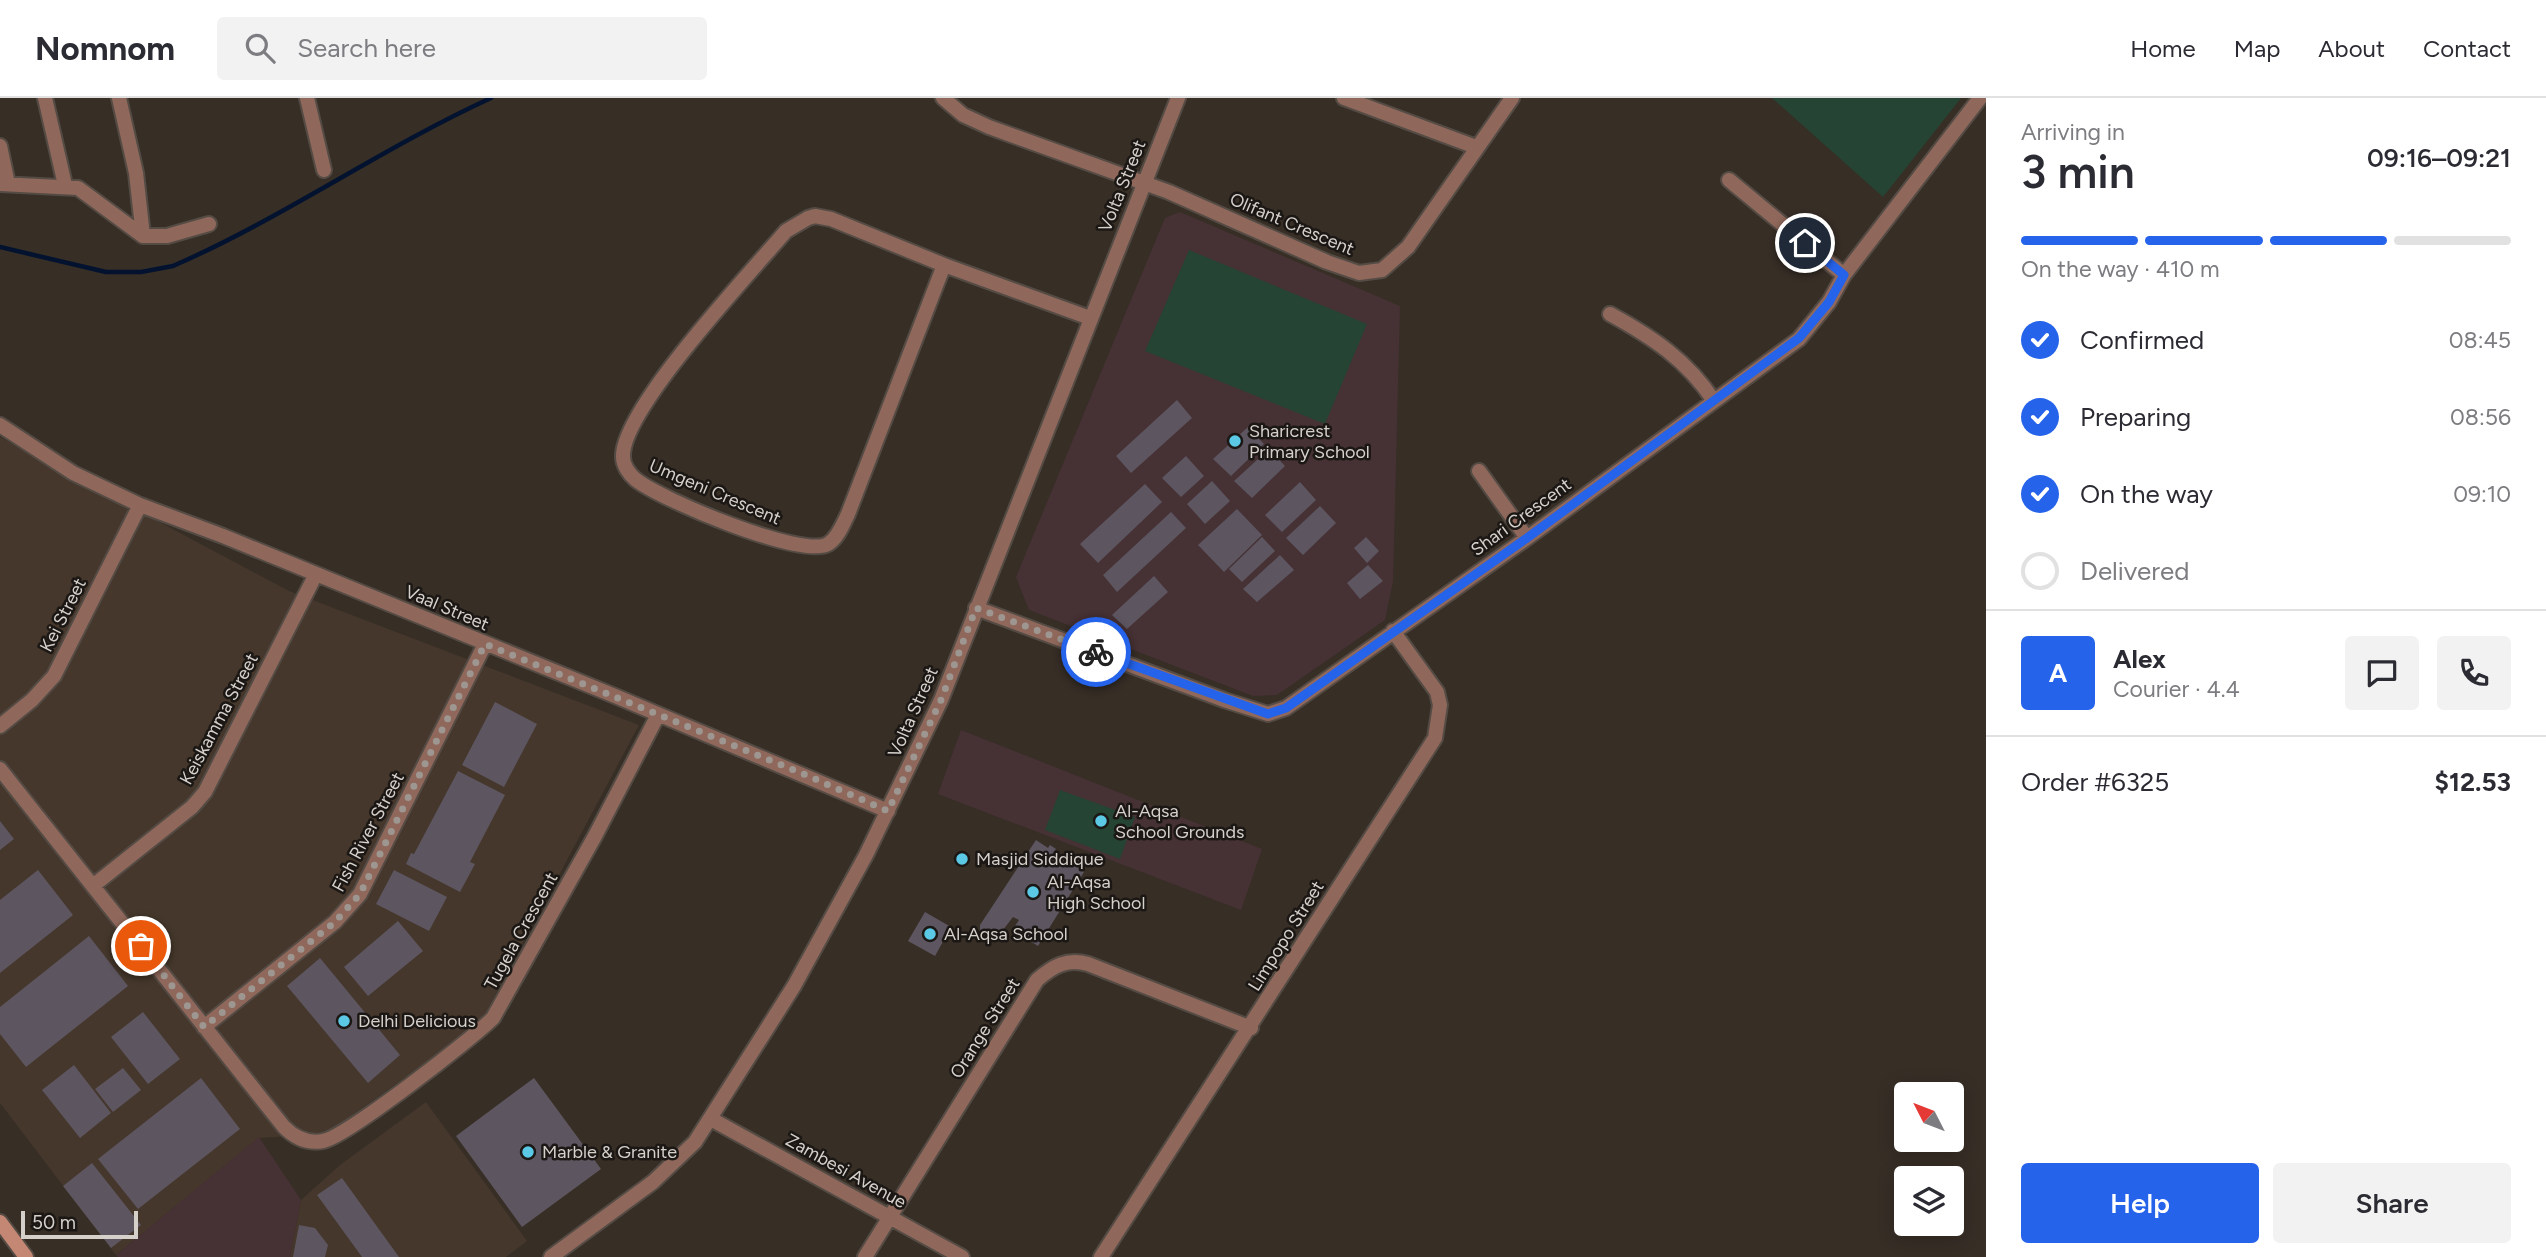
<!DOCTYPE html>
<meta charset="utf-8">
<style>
body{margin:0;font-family:Figtree,sans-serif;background:#f2f2f3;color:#2b2b33;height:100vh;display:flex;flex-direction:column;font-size:26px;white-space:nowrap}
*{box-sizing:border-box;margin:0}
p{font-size:23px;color:#7c7c81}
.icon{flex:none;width:38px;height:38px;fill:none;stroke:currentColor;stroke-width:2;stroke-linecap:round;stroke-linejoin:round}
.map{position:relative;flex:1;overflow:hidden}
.panel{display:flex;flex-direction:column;background:#fff;width:560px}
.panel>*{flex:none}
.needle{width:46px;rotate:312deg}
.tools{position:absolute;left:1894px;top:984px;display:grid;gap:14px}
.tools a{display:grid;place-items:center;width:70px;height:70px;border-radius:7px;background:#fff;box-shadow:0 4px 18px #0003;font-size:35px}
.scale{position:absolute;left:21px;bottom:18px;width:117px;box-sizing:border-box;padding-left:7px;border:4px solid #d6d0cb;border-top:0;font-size:19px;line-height:24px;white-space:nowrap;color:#d6d0cb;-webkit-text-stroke:5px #1b1714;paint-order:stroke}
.pin{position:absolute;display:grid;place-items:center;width:60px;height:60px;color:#fff;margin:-30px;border:4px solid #fff;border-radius:50%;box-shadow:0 2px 7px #0007}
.courier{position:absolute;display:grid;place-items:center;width:70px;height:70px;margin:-35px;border:5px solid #2563eb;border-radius:50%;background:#fff;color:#222;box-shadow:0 2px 9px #0007}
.head em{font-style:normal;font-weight:600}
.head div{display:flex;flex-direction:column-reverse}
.head{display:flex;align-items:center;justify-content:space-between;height:119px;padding:0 35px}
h1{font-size:46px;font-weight:600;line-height:52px}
.bar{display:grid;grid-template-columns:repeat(4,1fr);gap:10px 7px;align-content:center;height:84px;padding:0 35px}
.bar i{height:9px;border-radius:5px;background:#e1e1e2}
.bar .selected{background:#2563eb}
.bar p{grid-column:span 4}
.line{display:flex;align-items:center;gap:18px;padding:0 35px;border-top:2px solid #e1e1e2}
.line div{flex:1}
.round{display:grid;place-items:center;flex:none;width:74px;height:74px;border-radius:7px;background:#f2f2f3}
ol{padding:0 35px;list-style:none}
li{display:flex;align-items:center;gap:21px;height:77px}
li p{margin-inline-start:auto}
li .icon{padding:7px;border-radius:50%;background:#2563eb;color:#fff;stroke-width:4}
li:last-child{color:#7c7c81}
li i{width:38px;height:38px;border:4px solid #e1e1e2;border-radius:50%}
.cta{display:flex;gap:14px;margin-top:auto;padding:14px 35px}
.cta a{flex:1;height:80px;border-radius:7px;background:#2563eb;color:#fff;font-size:28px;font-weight:600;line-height:80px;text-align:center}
.cta a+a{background:#f2f2f3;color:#2b2b33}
header{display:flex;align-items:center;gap:42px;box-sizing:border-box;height:98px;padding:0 35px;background:#fff;border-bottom:2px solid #e1e1e2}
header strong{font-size:33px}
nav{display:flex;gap:38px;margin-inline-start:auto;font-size:24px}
.search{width:490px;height:63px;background:#f2f2f3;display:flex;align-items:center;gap:18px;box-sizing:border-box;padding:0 24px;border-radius:7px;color:#7c7c81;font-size:26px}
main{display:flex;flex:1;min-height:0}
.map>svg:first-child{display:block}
</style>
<header>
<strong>Nomnom</strong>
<div class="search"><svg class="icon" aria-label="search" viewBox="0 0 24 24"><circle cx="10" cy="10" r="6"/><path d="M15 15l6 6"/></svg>Search here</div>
<nav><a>Home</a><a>Map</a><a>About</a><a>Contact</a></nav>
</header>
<main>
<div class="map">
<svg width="1986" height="1159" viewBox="0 0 1986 1159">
<rect width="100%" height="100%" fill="#372e26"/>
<!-- built -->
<path fill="#45372b" d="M0,339L289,493L639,627L485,916L428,963L326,1036L259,1040L116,1157L0,1005Z
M426,1004L527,1143L506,1159H290L301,1102L340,1067Z"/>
<!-- education -->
<path fill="#463134" d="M1180,114L1400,208L1393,483L1385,522L1277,597L1253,598L1029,512L1016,479L1165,120Z
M961,632L1262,751L1241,812L938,696Z
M259,1039L301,1102L290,1159H118L116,1157Z"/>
<!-- green -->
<path fill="#264433" d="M1772,0H1961L1883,99Z
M1189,152L1367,226L1325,326L1145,253Z
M1060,692L1135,719L1120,761L1045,732Z"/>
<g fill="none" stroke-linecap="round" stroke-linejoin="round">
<!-- stream -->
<path stroke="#03132f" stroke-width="4.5" d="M0,149L106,174H141L173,168C283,120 382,50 491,0"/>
</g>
<!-- building -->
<path fill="#5d5660" d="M1177,302L1192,320L1131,375L1116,358Z
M1248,329L1264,346L1231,378L1213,361Z
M1269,351L1285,368L1252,400L1234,383Z
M1186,358L1204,378L1181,399L1162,380Z
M1212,383L1230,403L1205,426L1187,406Z
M1300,384L1316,402L1282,434L1265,417Z
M1145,386L1162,404L1098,465L1080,446Z
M1320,408L1336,425L1303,457L1286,440Z
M1237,411L1262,437L1224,474L1198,447Z
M1171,414L1186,430L1117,494L1103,477Z
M1262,439L1275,453L1242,484L1229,471Z
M1366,439L1379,453L1367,465L1354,450Z
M1280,457L1294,472L1257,504L1243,491Z
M1368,467L1383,483L1360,501L1347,485Z
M1154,478L1168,494L1127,531L1112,517Z
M495,604L537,626L504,689L462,667Z
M458,673L505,697L470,764L475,766L460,794L406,766L411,755L414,756Z
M0,723L14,741L0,752Z
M1036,742L1048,750L1050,747L1056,751L1054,754L1062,759L1067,753L1084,764L1081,771L1084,774L1038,848L1025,840L1028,836L1022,832L1020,836L1013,831L1019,822L1013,819L996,841L980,832V827Z
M38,772L73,817L0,875V802Z
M394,772L447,799L429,833L376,806Z
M925,814L951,829L935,858L908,843Z
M398,823L423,853L368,898L344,869Z
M89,838L128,888L26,969L0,936V909Z
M320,860L400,957L368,985L287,888Z
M143,914L180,961L148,986L111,939Z
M74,967L111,1015L80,1040L42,992Z
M123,970L141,992L113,1014L95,991Z
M201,980L240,1031L138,1111L98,1061Z
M534,980L601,1071L522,1129L456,1038Z
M92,1065L141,1127L111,1150L63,1088Z
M342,1080L399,1159H362L317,1097Z
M299,1127L315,1130L328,1147L325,1159H293Z"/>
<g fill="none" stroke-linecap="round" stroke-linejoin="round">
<!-- minor casing -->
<g stroke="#544b44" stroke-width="18">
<path id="minor" d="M45,0L65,87
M119,0L136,75L143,138
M307,0L324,72
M943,0L963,17L989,29L1169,94L1327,164L1359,175L1382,172L1408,149L1512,0
M1344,0L1476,49
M0,48L8,86
M1729,82L1844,177
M0,86L78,90L143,138H167L209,126
M944,167L848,416C843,426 838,440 828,446C802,461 659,401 635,381C629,376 623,367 623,359C621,312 752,173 786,133L808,120L815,118L831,121L944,167L1090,220
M1610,216C1652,239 1687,262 1714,303
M0,327L73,375L140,407L223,438L615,598L888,713
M1479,373L1527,440
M976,510L1224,602L1268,616L1286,610L1527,440L1799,241L1829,204L1844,177L1980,0
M0,628L32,602L54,578L140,407
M0,671L284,1029C295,1040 307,1046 323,1043C346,1039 472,941 493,920L595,738L658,617
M94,787L192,709L205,694L316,476
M204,929L335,824L360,796L485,546
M711,1021L962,1159
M865,1159L1037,882C1053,868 1067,860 1088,866L1251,930
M1101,1159L1435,640L1440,607L1437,594L1393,533"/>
</g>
<!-- tertiary casing -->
<g stroke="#544b44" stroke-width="18">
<path id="tertiary" d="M551,1159L653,1084L695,1044L794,888L866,757L941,602L1178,0"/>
</g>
<!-- secondary casing -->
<g stroke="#544b44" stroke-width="18">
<path id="secondary" d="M0,1124L26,1159"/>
</g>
<!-- minor -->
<use href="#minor" stroke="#8f685b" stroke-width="14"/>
<!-- tertiary -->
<use href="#tertiary" stroke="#8f685b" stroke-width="14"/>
<!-- secondary -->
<use href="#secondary" stroke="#c48773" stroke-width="14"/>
</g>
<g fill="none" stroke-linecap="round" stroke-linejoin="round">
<!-- done -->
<path stroke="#9e9791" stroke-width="7" stroke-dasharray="0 12.6" d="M141,848L204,929L335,824L360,796L485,546L799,674L888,713L941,602L976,510L1096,554"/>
<!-- route -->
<path stroke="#2563eb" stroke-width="9" d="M1096,554L1268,616L1286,610L1527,440L1799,240L1829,204L1844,177L1805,145"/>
</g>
<!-- markers -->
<g fill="#5bc8e6" stroke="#1b1714" stroke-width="2.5">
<circle cx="1235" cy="343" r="7"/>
<circle cx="1101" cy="723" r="7"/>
<circle cx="962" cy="761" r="7"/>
<circle cx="1033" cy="794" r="7"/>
<circle cx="930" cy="836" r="7"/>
<circle cx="344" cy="923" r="7"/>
<circle cx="528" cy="1054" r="7"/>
</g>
<g text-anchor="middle" stroke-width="5" stroke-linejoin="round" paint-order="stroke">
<!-- street labels -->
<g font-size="18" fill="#d6d0cb" stroke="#1b1714">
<text transform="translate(1122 88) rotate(-68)" y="6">Volta Street</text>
<text transform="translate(1292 126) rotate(23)" y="6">Olifant Crescent</text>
<text transform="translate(715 394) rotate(23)" y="6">Umgeni Crescent</text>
<text transform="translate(1521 419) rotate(-36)" y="6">Shari Crescent</text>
<text transform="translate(447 510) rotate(23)" y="6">Vaal Street</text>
<text transform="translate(63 517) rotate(-63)" y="6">Kei Street</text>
<text transform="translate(913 614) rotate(-66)" y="6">Volta Street</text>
<text transform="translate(219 621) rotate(-62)" y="6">Keiskamma Street</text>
<text transform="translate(368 734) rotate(-62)" y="6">Fish River Street</text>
<text transform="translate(521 833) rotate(-61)" y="6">Tugela Crescent</text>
<text transform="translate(1286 838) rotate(-58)" y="6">Limpopo Street</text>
<text transform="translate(985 930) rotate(-58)" y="6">Orange Street</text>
<text transform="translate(846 1073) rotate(29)" y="6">Zambesi Avenue</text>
</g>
<!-- poi labels -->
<g font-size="18" fill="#d6d0cb" stroke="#1b1714" text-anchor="start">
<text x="1249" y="339">Sharicrest<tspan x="1249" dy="21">Primary School</tspan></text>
<text x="1115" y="719">Al-Aqsa<tspan x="1115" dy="21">School Grounds</tspan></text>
<text x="976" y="767">Masjid Siddique</text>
<text x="1047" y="790">Al-Aqsa<tspan x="1047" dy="21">High School</tspan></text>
<text x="944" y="842">Al-Aqsa School</text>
<text x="358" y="929">Delhi Delicious</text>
<text x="542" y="1060">Marble &amp; Granite</text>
</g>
</g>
</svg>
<div class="tools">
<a><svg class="needle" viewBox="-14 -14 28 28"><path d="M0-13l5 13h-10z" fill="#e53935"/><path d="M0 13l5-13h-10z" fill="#7c7c81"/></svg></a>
<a><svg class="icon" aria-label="layers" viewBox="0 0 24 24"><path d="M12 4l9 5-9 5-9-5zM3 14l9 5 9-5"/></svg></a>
</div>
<div class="scale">50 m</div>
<div class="pin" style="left:141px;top:848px;background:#ea580c"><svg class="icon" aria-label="bag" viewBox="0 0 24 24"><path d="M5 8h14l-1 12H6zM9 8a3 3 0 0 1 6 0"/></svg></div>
<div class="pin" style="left:1805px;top:145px;background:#1f2937"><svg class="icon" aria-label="home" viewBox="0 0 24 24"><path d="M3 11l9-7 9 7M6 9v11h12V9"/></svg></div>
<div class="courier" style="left:1096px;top:554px"><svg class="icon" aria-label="bike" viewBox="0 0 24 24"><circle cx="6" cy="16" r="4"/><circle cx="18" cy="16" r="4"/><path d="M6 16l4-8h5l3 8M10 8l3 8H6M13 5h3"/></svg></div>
</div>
<section class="panel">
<div class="head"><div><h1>3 min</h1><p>Arriving in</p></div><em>09:16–09:21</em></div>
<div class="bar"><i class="selected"></i><i class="selected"></i><i class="selected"></i><i></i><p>On the way · 410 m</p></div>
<ol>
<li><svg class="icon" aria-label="check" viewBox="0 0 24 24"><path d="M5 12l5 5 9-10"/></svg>Confirmed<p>08:45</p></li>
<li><svg class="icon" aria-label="check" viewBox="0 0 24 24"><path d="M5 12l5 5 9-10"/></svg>Preparing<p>08:56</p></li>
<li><svg class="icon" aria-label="check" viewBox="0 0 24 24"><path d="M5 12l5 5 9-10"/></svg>On the way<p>09:10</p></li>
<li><i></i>Delivered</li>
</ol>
<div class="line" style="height:126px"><b class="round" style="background:#2563eb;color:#fff">A</b><div><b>Alex</b><p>Courier · 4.4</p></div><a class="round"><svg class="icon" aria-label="chat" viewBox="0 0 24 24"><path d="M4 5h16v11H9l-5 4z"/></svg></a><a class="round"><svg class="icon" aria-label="phone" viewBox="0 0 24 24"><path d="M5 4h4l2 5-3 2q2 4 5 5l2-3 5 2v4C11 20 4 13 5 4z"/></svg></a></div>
<div class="line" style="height:91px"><div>Order #6325</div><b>$12.53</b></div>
<div class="cta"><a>Help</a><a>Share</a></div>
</section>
</main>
